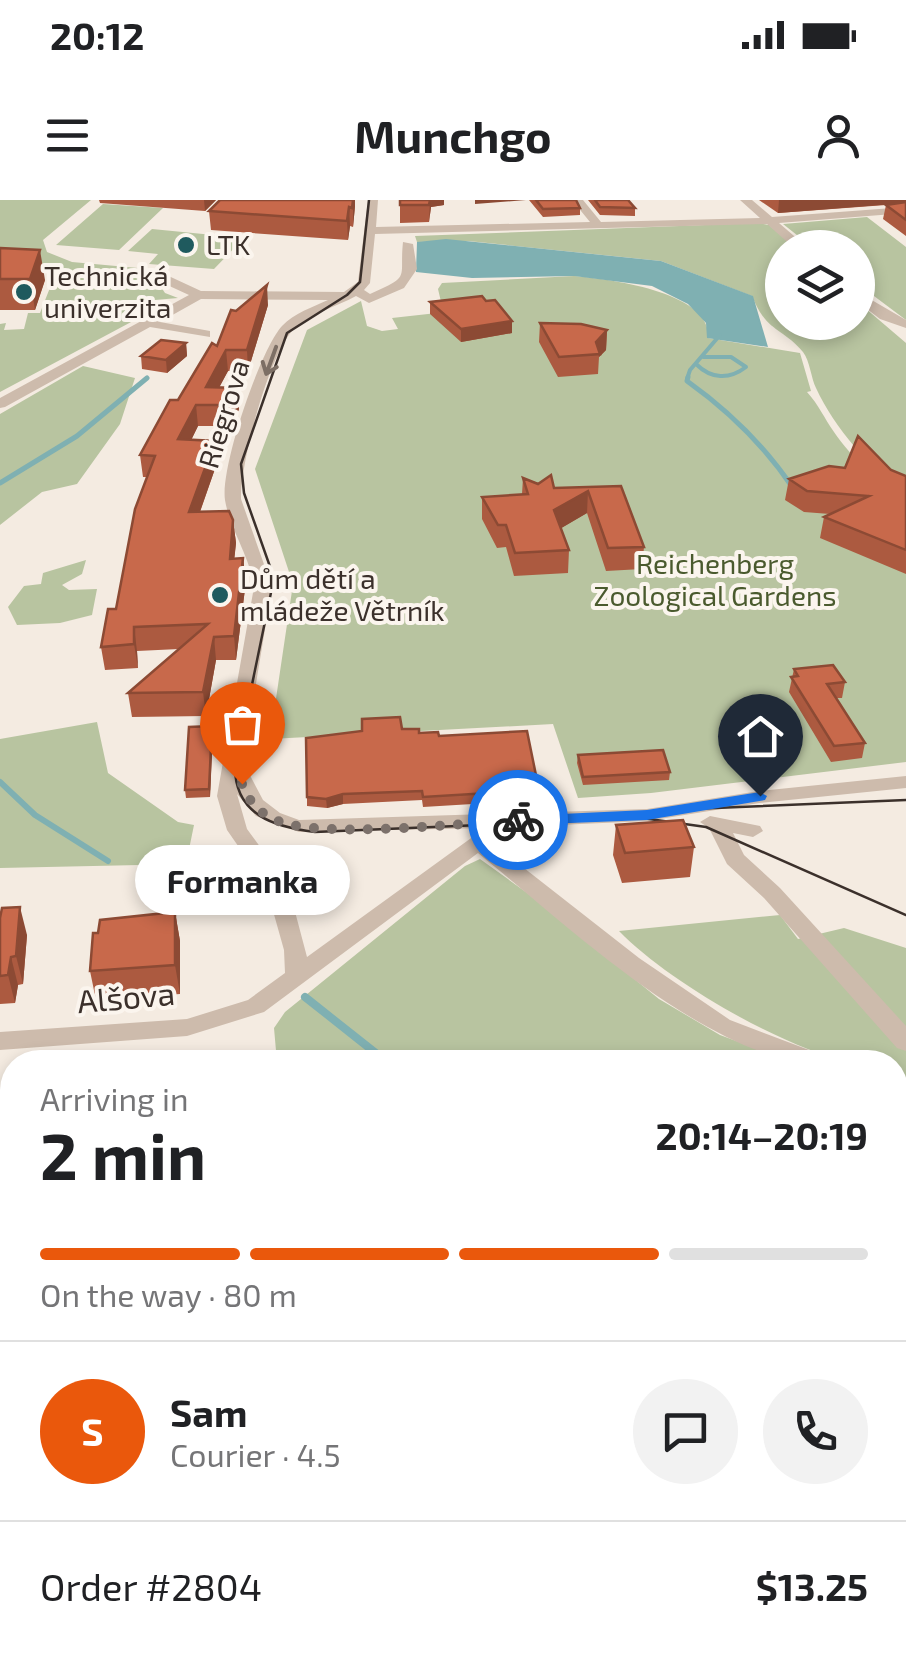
<!DOCTYPE html>
<meta charset="utf-8">
<style>
body{margin:0;font-family:"Exo 2",sans-serif;background:#f2f2f2;color:#202124;height:100vh;display:flex;flex-direction:column;font-size:38px;white-space:nowrap}
*{box-sizing:border-box;margin:0}
p{font-size:32px;color:#757577}
.icon{flex:none;width:55px;height:55px;fill:none;stroke:currentColor;stroke-width:2;stroke-linecap:round;stroke-linejoin:round}
.map{position:relative;flex:1;overflow:hidden}
.sheet{position:absolute;left:0px;top:850px;width:908px;height:622px;display:flex;flex-direction:column;background:#fff;border-radius:40px 40px 0 0;box-shadow:0 5px 15px #0003}
.sheet>*{flex:none}
.tools{position:absolute;left:765px;top:30px;display:grid;gap:20px}
.tools a{display:grid;place-items:center;width:110px;height:110px;border-radius:50%;background:#fff;box-shadow:0 5px 15px #0003;font-size:50px}
.pin{position:absolute;display:grid;place-items:center;width:85px;height:85px;color:#fff;margin:-102px -42px;border-radius:50% 50% 50% 0;rotate:-45deg;box-shadow:0 0 10px #0007}
.pin .icon{rotate:45deg}
.courier{position:absolute;display:grid;place-items:center;width:100px;height:100px;margin:-50px;border:8px solid #1a73e8;border-radius:50%;background:#fff;color:#222;box-shadow:0 2px 12px #0007}
.bubble{position:absolute;height:70px;border-radius:35px;background:#fff;box-shadow:0 5px 15px #0003;font-size:32px;font-weight:700;line-height:70px;text-align:center}
.overview em{font-style:normal;font-weight:700}
.overview div{display:flex;flex-direction:column-reverse}
.overview{display:flex;align-items:center;justify-content:space-between;height:170px;padding:0 40px}
h1{font-size:65px;font-weight:700;line-height:75px}
.bar{display:grid;grid-template-columns:repeat(4,1fr);gap:15px 10px;align-content:center;height:120px;padding:0 40px}
.bar i{height:12px;border-radius:8px;background:#e0e0e0}
.bar .selected{background:#ea580c}
.bar p{grid-column:span 4}
.line{display:flex;align-items:center;gap:25px;padding:0 40px;border-top:2px solid #e0e0e0}
.line div{flex:1}
.round{display:grid;place-items:center;flex:none;width:105px;height:105px;border-radius:52px;background:#f2f2f2}
.status{display:flex;justify-content:space-between;align-items:center;height:70px;padding:0 50px;background:#fff;direction:ltr}
.status svg{height:28px;fill:currentColor}
header{display:flex;justify-content:space-between;align-items:center;height:130px;padding:0 40px;background:#fff;font-size:45px;font-weight:700}
.map>svg:first-child{display:block}
</style>
<div class="status"><b>20:12</b><svg viewBox="0 0 49 12"><path d="M0 12V9h3v3zM5 12V6h3v6zM10 12V3h3v9zM15 12V0h3v12zM26 1h20v11H26zM47 4h2v5h-2z"/></svg></div>
<header><svg class="icon" aria-label="menu" viewBox="0 0 24 24"><path d="M4 6h16M4 12h16M4 18h16"/></svg>Munchgo<svg class="icon" aria-label="person" viewBox="0 0 24 24"><circle cx="12" cy="8" r="4"/><path d="M4 21q1-7 8-7t8 7"/></svg></header>
<div class="map">
<svg width="906" height="1472" viewBox="0 0 906 1472">
<rect width="100%" height="100%" fill="#f4ebe1"/>
<!-- green -->
<path fill="#b8c4a0" d="M0,0H91L43,40L47,52L72,62L149,69L165,93L178,98L155,100L138,110L148,113L0,192V124L6,123L4,130L24,129L28,113H40L57,70H0Z
M103,4L163,8L119,50L56,45Z
M867,17L906,47V120L858,84V48L812,47L783,24Z
M758,23L769,25L795,47L782,48V122H858V102L906,143V294C870,268 835,229 816,188C811,178 810,161 803,152C782,127 767,133 752,96L661,61L468,41L417,42L415,36Z
M152,29L244,38L214,69L149,64L158,54L128,51Z
M574,76C609,79 713,92 708,138L800,153L811,191L807,192C819,205 824,218 834,232C851,258 880,281 906,298V562L651,593L578,598L553,524L270,539L293,384L255,269L307,130L361,101L367,126L382,131L398,129L392,118L437,113L442,106L438,89L442,83Z
M83,166L135,178L120,224L77,284L42,292L0,325V214Z
M86,360L82,374L62,385L69,390L97,389L92,415L60,423L17,425L8,407L24,386L41,384L43,373Z
M97,522L108,573L178,622L194,625L186,664L0,668V539Z
M480,659L537,700L659,799L720,835L793,862H277L274,828L285,812L465,666Z
M780,715L798,739L844,728L906,748V885L895,879V862C880,862 862,865 848,862C778,845 669,782 619,731Z
M895,903L906,907V1472H311V1460H895Z"/>
<!-- water -->
<path fill="#7fb0b2" d="M446,39L661,61L753,96L768,147L707,138L706,123L688,104L652,86L574,76L472,78L416,72L417,42Z"/>
<g fill="none" stroke-linecap="round" stroke-linejoin="round">
<!-- stream-far4 -->
<path stroke="#7fb0b2" stroke-width="4" d="M696,164C711,179 729,180 746,167L731,157H703
M687,179L690,170L720,135"/>
<!-- stream-far3 -->
<path stroke="#7fb0b2" stroke-width="5" d="M688,177L687,181C729,211 764,245 793,288
M0,283L77,236L147,178"/>
<!-- stream-far2 -->
<path stroke="#7fb0b2" stroke-width="6" d="M0,582L35,615L108,661"/>
<!-- stream-far1 -->
<path stroke="#7fb0b2" stroke-width="8" d="M305,797L387,862"/>
<!-- stream -->
<path stroke="#7fb0b2" stroke-width="10" d="M895,1122L906,1132"/>
<!-- minor -->
<path fill="#cdbbac" fill-rule="evenodd" d="M368,0H378L376,27L590,22L572,0H583L601,22L760,18L740,0H752L772,17L906,7V13L779,23L808,48H794L767,24L375,34L370,83L364,90L370,94C412,75 399,80 403,42L413,44L417,69L404,88L369,103L356,96C336,107 311,113 294,129C269,153 240,264 241,299L272,387L243,562L263,600L280,613L299,620L647,609L759,591L906,576V588L759,603L647,621L513,627L492,643L639,758L730,820L825,856L828,862C816,862 801,864 790,861C678,832 567,725 478,653L264,812L187,836L0,850V832L187,819L248,800L285,773L284,750L266,686L227,630L217,596L254,387C250,356 230,330 225,300C220,268 260,150 282,126C294,113 313,107 328,100L201,99L160,122L210,131V137L150,127L5,207L0,208V198L189,95L152,78V72H160L201,91L344,92L358,82ZM237,594L256,616L299,632L485,628L307,757L288,685L247,629Z
M858,92L906,120V128L880,119L858,102Z
M710,616L760,626L763,631L753,637L733,633L744,655L780,688L906,826V851L897,848L764,698L727,664L709,628L700,622Z
M895,883L906,886V906L895,903Z"/>
<!-- tram -->
<path stroke="#3b302b" stroke-width="2.5" d="M369,0L360,82L347,95L287,133L241,264L244,293L274,378L235,567C235,615 274,627 315,632L642,618L706,627L906,715
M666,610L906,600"/>
</g>
<!-- wall -->
<path fill="#ac5a40" d="M99,0H216L205,11L100,3Z
M400,0H444V5L431,7L429,22L400,23Z
M529,0H576L580,8V15L543,17Z
M588,0H628L635,8V16L600,15Z
M759,0H906V36L883,19L886,5L778,13Z
M355,6L353,27L350,26L348,40L211,30L209,11Z
M0,48L45,80L35,110H0Z
M486,101L512,121V133L461,142L430,114V102Z
M268,105L248,171H228L219,187L237,188L239,209L232,226H198L191,240L217,263L200,312L233,320L236,343L234,359L243,358L246,381L236,460H216L206,516L132,517L128,493L179,449L137,451L138,468L105,470L101,447L116,409L147,277H143L140,255L217,146L236,111Z
M540,123L607,130L606,150L599,157L598,174L558,177L539,142Z
M186,143L187,156L167,173L142,169L141,156Z
M845,268L891,270L906,276V374L820,338L824,317L830,314L804,312L785,300L789,279Z
M523,278L554,288L621,286L644,347L642,369L606,371L587,313L561,328L569,350L568,373L514,376L506,347L497,348L482,319V297L522,294Z
M794,469L845,482L842,498H836L865,543L862,558L831,562L789,492Z
M212,526L210,597L186,598L185,590Z
M402,529L439,536L539,590V600L423,607L422,600L343,604L327,608L307,606V597Z
M578,555L670,572L669,580L583,585L577,563Z
M616,625L694,647L690,677L622,683L613,655Z
M175,712L180,741V794L96,800L90,771L98,733Z
M0,718L27,735L23,784L18,785L15,803L0,804Z"/>
<!-- shaded-wall -->
<path fill="#8c4a34" d="M204,0H216L205,11Z
M353,0H355V6L353,27Z
M430,0H444V5L431,7L429,22Z
M475,0H526L475,4Z
M779,0H906V3L778,13Z
M349,7L350,26L348,40L347,21Z
M40,50L45,80L35,110L30,79Z
M267,85L268,105L248,171L247,150Z
M512,121V133L461,142V129Z
M607,130L606,150L599,157L596,142Z
M186,143L187,156L167,173L166,160Z
M226,150L228,171L210,205L206,187Z
M237,188L239,209L232,226L230,205Z
M196,205L198,226L181,261L178,239Z
M215,241L217,263L192,334L189,312Z
M588,291L587,313L553,333L554,310Z
M233,320L236,343L232,382L230,359Z
M243,358L246,381L236,460L234,436Z
M134,427L137,451L138,468L134,444Z
M214,437L216,460L206,516L203,492Z
M212,526L213,533L210,597L209,589Z
M343,594V604L327,608L326,599Z
M20,707L27,735L23,784L16,756Z
M175,712L180,741V794L175,765Z
M11,757L18,785L15,803L8,775Z
M223,1460H230V1472H223Z"/>
<!-- building -->
<path fill="#c8694b" stroke="#8c4a34" stroke-width="2.5" d="M220,0H353L352,8L349,7L347,21L209,11Z
M400,0H430L429,5H400Z
M536,0H576L580,8L543,9Z
M595,0H628L635,8L600,7Z
M906,2V20L886,5Z
M0,48L40,50L30,79H0Z
M267,85L247,150H226L206,187L237,188L230,205H196L178,239L215,241L189,312L229,311L233,320L230,359L243,358L234,436L214,437L203,492L128,493L208,424L134,427V444L101,447L108,409H116L135,309L155,256L140,255L170,200H178L212,143L217,146L231,110L236,111Z
M482,96L486,101L495,100L512,121L461,129L430,102Z
M540,123L581,124L607,130L596,142L600,154L559,157Z
M161,140L186,143L166,160L141,156Z
M858,236L891,270L906,276V350L824,317L869,296L807,291L789,279L829,266L845,268Z
M551,275L554,288L621,286L644,347L608,348L588,291L554,310L569,350L515,353L506,325H498L482,297L528,294L523,278L538,284Z
M833,465L845,482L827,484L865,543L834,546L791,477L798,476L794,469Z
M400,517L402,529H419V533L438,532L439,536L527,531L539,590L423,597L422,591L343,594L326,599L307,597L306,538L362,531V519Z
M212,526L209,589L185,590L189,527Z
M663,550L670,572L583,577L578,555Z
M683,620L694,647L625,653L616,625Z
M20,707L16,756L11,757L8,775L0,776V718L2,708Z
M175,712V765L90,771L93,733H98L100,720Z
M12,1234V1460H223V1472H0V1246H10Z"/>
<!-- one-way arrows -->
<defs><path id="oneway-shaft" d="M-6 0H5M1.5-3L5.5 0L1.5 3" fill="none" stroke-width="1.6" stroke-linecap="round" stroke-linejoin="round" transform="scale(2.5)"/></defs>
<use stroke="#7d6f65" href="#oneway-shaft" transform="translate(271 161) rotate(110)"/>
<!-- route -->
<path fill="#1a73e8" d="M760,592L767,596L765,600L647,620L518,625L511,620L518,616L647,610Z"/>
<g fill="none" stroke-linecap="round" stroke-linejoin="round">
<!-- done -->
<path stroke="#7c716b" stroke-width="10" stroke-dasharray="0 18" d="M242,584C249,602 259,613 278,621C323,639 464,623 518,620"/>
</g>
<!-- markers -->
<g fill="#1f5a5e" stroke="#fbf5ee" stroke-width="4">
<circle cx="186" cy="45" r="10"/>
<circle cx="24" cy="92" r="10"/>
<circle cx="220" cy="395" r="10"/>
</g>
<g text-anchor="middle" stroke-width="8" stroke-linejoin="round" paint-order="stroke">
<!-- far-poi labels -->
<g font-size="28" fill="#3b302b" stroke="#fbf5ee" text-anchor="start">
<text x="206" y="55">LTK</text>
<text x="44" y="86">Technická<tspan x="44" dy="32">univerzita</tspan></text>
<text x="240" y="389">Dům dětí a<tspan x="240" dy="32">mládeže Větrník</tspan></text>
</g>
<!-- far-street labels -->
<g font-size="28" fill="#3b302b" stroke="#fbf5ee">
<text transform="translate(224 214) rotate(-73)" y="10">Riegrova</text>
</g>
<!-- far-park labels -->
<g font-size="28" fill="#4a5a2e" stroke="#fbf5ee">
<text x="715" y="374">Reichenberg<tspan x="715" dy="32">Zoological Gardens</tspan></text>
</g>
<!-- street labels -->
<g font-size="32" fill="#3b302b" stroke="#fbf5ee">
<text transform="translate(126 798) rotate(-5)" y="11">Alšova</text>
</g>
</g>
</svg>
<div class="tools">
<a><svg class="icon" aria-label="layers" viewBox="0 0 24 24"><path d="M12 4l9 5-9 5-9-5zM3 14l9 5 9-5"/></svg></a>
</div>
<div class="pin" style="left:242px;top:584px;background:#ea580c"><svg class="icon" aria-label="bag" viewBox="0 0 24 24"><path d="M5 8h14l-1 12H6zM9 8a3 3 0 0 1 6 0"/></svg></div>
<div class="pin" style="left:760px;top:596px;background:#1f2937"><svg class="icon" aria-label="home" viewBox="0 0 24 24"><path d="M3 11l9-7 9 7M6 9v11h12V9"/></svg></div>
<div class="courier" style="left:518px;top:620px"><svg class="icon" aria-label="bike" viewBox="0 0 24 24"><circle cx="6" cy="16" r="4"/><circle cx="18" cy="16" r="4"/><path d="M6 16l4-8h5l3 8M10 8l3 8H6M13 5h3"/></svg></div>
<div class="bubble" style="left:135px;top:645px;width:215px">Formanka</div>
<section class="sheet">
<div class="overview"><div><h1>2 min</h1><p>Arriving in</p></div><em>20:14–20:19</em></div>
<div class="bar"><i class="selected"></i><i class="selected"></i><i class="selected"></i><i></i><p>On the way · 80 m</p></div>
<div class="line" style="height:180px"><b class="round" style="background:#ea580c;color:#fff">S</b><div><b>Sam</b><p>Courier · 4.5</p></div><a class="round"><svg class="icon" aria-label="chat" viewBox="0 0 24 24"><path d="M4 5h16v11H9l-5 4z"/></svg></a><a class="round"><svg class="icon" aria-label="phone" viewBox="0 0 24 24"><path d="M5 4h4l2 5-3 2q2 4 5 5l2-3 5 2v4C11 20 4 13 5 4z"/></svg></a></div>
<div class="line" style="height:130px"><div>Order #2804</div><b>$13.25</b></div>
</section>
</div>
